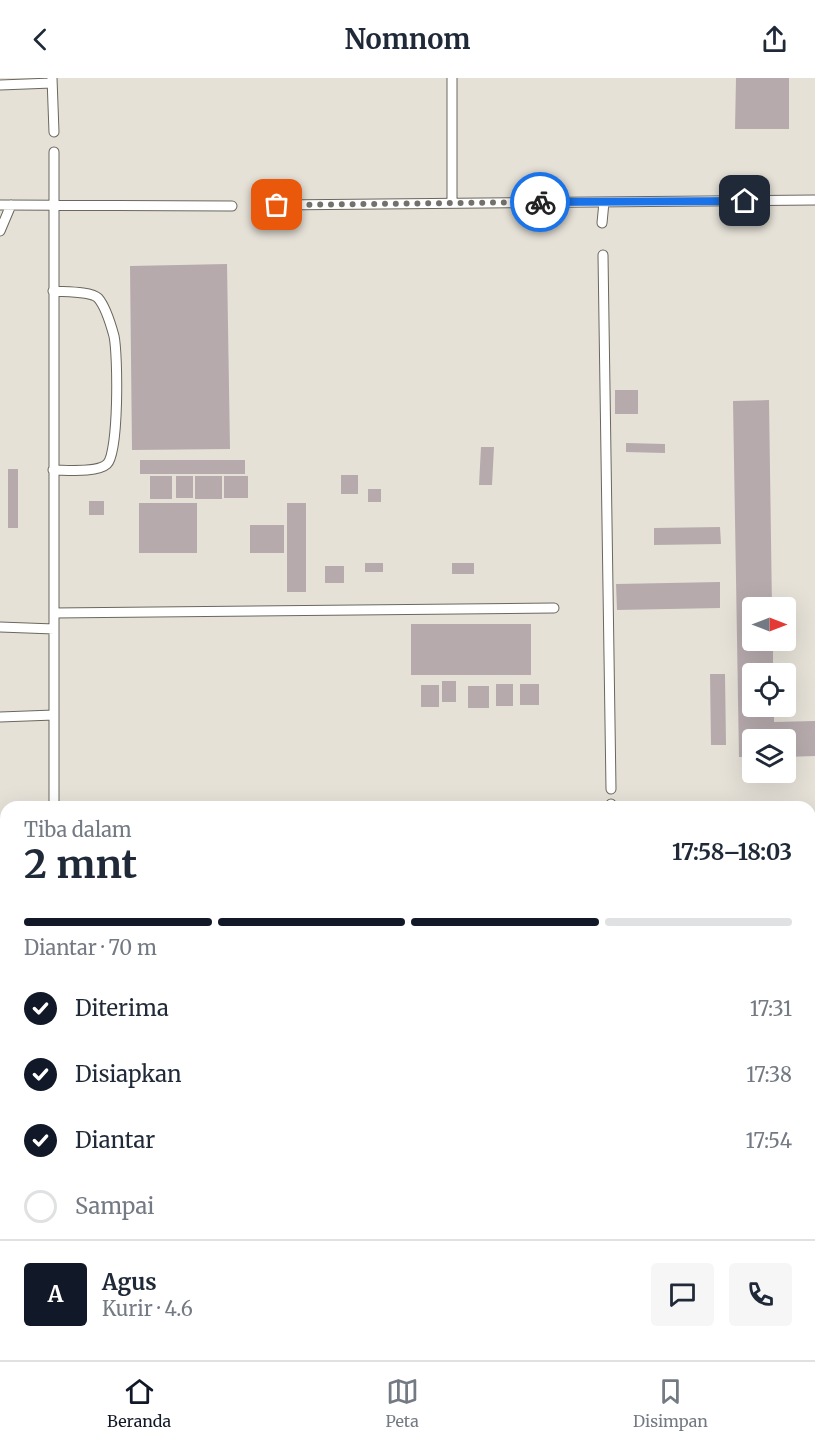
<!DOCTYPE html>
<html lang="id">
<meta charset="utf-8">
<style>
body{margin:0;font-family:Merriweather,serif;background:#f6f6f7;color:#1f2937;height:100vh;display:flex;flex-direction:column;font-size:22px;white-space:nowrap}
*{box-sizing:border-box;margin:0}
p{font-size:20px;color:#747a83}
.icon{flex:none;width:33px;height:33px;fill:none;stroke:currentColor;stroke-width:2;stroke-linecap:round;stroke-linejoin:round}
.map{position:relative;flex:1;overflow:hidden}
.details{position:absolute;left:0px;top:723px;width:816px;height:560px;display:flex;flex-direction:column;background:#fff;border-radius:18px 18px 0 0;box-shadow:0 6px 24px #0002}
.details>*{flex:none}
.needle{width:39px;rotate:90deg}
.buttons{position:absolute;left:742px;top:519px;display:grid;gap:12px}
.buttons a{display:grid;place-items:center;width:54px;height:54px;border-radius:6px;background:#fff;box-shadow:0 6px 24px #0002;font-size:30px}
.pin{position:absolute;display:grid;place-items:center;width:51px;height:51px;color:#fff;margin:-26px;border-radius:12px;box-shadow:0 3px 9px #0006}
.courier{position:absolute;display:grid;place-items:center;width:60px;height:60px;margin:-30px;border:4px solid #1a73e8;border-radius:50%;background:#fff;color:#222;box-shadow:0 2px 8px #0007}
.overview em{font-style:normal;font-weight:700}
.overview div{display:flex;flex-direction:column-reverse}
.overview{display:flex;align-items:center;justify-content:space-between;height:102px;padding:0 24px}
h1{font-size:39px;font-weight:700;line-height:45px}
.bar{display:grid;grid-template-columns:repeat(4,1fr);gap:9px 6px;align-content:center;height:72px;padding:0 24px}
.bar i{height:8px;border-radius:4px;background:#e0e1e3}
.bar .active{background:#111827}
.bar p{grid-column:span 4}
.line{display:flex;align-items:center;gap:15px;padding:0 24px;border-top:2px solid #e0e1e3}
.line div{flex:1}
.round{display:grid;place-items:center;flex:none;width:63px;height:63px;border-radius:6px;background:#f6f6f7}
ol{padding:0 24px;list-style:none}
li{display:flex;align-items:center;gap:18px;height:66px}
li p{margin-inline-start:auto}
li .icon{padding:6px;border-radius:50%;background:#111827;color:#fff;stroke-width:4}
li:last-child{color:#747a83}
li i{width:33px;height:33px;border:3px solid #e0e1e3;border-radius:50%}
header{display:flex;justify-content:space-between;align-items:center;height:78px;padding:0 24px;background:#fff;font-size:27px;font-weight:700}
.tab-bar{display:flex;justify-content:space-around;align-items:center;height:84px;border-top:2px solid #e0e1e3;background:#fff;font-size:16px;color:#747a83}
.tab-bar a{display:grid;justify-items:center;gap:3px}
.tab-bar .active{color:#111827}
.map>svg:first-child{display:block}
</style>
<header><svg class="icon" aria-label="back" viewBox="0 0 24 24"><path d="M15 5l-7 7 7 7"/></svg>Nomnom<svg class="icon" aria-label="share" viewBox="0 0 24 24"><path d="M12 15V3M7 8l5-5 5 5M5 13v7h14v-7"/></svg></header>
<div class="map">
<svg width="815" height="1282" viewBox="0 0 815 1282">
<rect width="100%" height="100%" fill="#e5e1d7"/>
<!-- building -->
<path fill="#b6aaad" d="M736,0H789V51H735Z
M227,186L230,371L132,372L130,188Z
M615,312H638V336H615Z
M769,322L772,530H753V562H773V596H753V628H774V644L815,643V678L786,679V662H753V679H739L733,323Z
M626,365L665,366V375L626,374Z
M481,369H494L492,407H479Z
M140,382H245V396H140Z
M8,391H18V450H8Z
M341,397H358V416H341Z
M150,398H172V421H150Z
M176,398H193V420H176Z
M195,398H222V421H195Z
M224,398H248V420H224Z
M368,411H381V424H368Z
M89,423H104V437H89Z
M139,425H197V475H139Z
M287,425H306V514H287Z
M250,447H284V475H250Z
M720,449L721,466L654,467V450Z
M365,485H383V494H365Z
M452,485H474V496H452Z
M325,488H344V505H325Z
M720,504V530L617,532L616,506Z
M411,546H531V597H411Z
M710,596H725L726,667H711Z
M442,603H456V624H442Z
M496,606H513V628H496Z
M520,606H539V627H520Z
M421,607H439V629H421Z
M468,608H489V630H468Z
M810,994H815V1015H810Z"/>
<g fill="none" stroke-linecap="round" stroke-linejoin="round">
<!-- lane casing -->
<g stroke="#6b675e" stroke-width="11">
<path id="lane" d="M52,0L54,54
M452,0V125
M0,7L52,5
M54,74V729
M0,127L232,128
M277,127L815,122
M602,145L604,124
M0,153L11,127
M603,177L611,711
M53,213C64,214 91,213 98,220C106,229 111,247 114,258C118,277 119,375 107,386C97,395 67,392 53,392
M54,535L554,530
M0,549L54,551
M0,639L54,637
M611,729V726
M54,1276V1282
M626,1282V1276"/>
</g>
<!-- lane -->
<use href="#lane" stroke="#fff" stroke-width="9"/>
</g>
<g fill="none" stroke-linecap="round" stroke-linejoin="round">
<!-- done -->
<path stroke="#74716c" stroke-width="6" stroke-dasharray="0 10.8" d="M277,127L540,124"/>
<!-- route -->
<path stroke="#1a73e8" stroke-width="8" d="M540,124L745,123"/>
</g>
</svg>
<div class="buttons">
<a><svg class="needle" viewBox="-14 -14 28 28"><path d="M0-13l5 13h-10z" fill="#e53935"/><path d="M0 13l5-13h-10z" fill="#747a83"/></svg></a>
<a><svg class="icon" aria-label="locate" viewBox="0 0 24 24"><circle cx="12" cy="12" r="6"/><path d="M12 2v4M12 18v4M2 12h4M18 12h4"/></svg></a>
<a><svg class="icon" aria-label="layers" viewBox="0 0 24 24"><path d="M12 4l9 5-9 5-9-5zM3 14l9 5 9-5"/></svg></a>
</div>
<div class="pin" style="left:277px;top:127px;background:#ea580c"><svg class="icon" aria-label="bag" viewBox="0 0 24 24"><path d="M5 8h14l-1 12H6zM9 8a3 3 0 0 1 6 0"/></svg></div>
<div class="pin" style="left:745px;top:123px;background:#1f2937"><svg class="icon" aria-label="home" viewBox="0 0 24 24"><path d="M3 11l9-7 9 7M6 9v11h12V9"/></svg></div>
<div class="courier" style="left:540px;top:124px"><svg class="icon" aria-label="bike" viewBox="0 0 24 24"><circle cx="6" cy="16" r="4"/><circle cx="18" cy="16" r="4"/><path d="M6 16l4-8h5l3 8M10 8l3 8H6M13 5h3"/></svg></div>
<section class="details">
<div class="overview"><div><h1>2 mnt</h1><p>Tiba dalam</p></div><em>17:58–18:03</em></div>
<div class="bar"><i class="active"></i><i class="active"></i><i class="active"></i><i></i><p>Diantar · 70 m</p></div>
<ol>
<li><svg class="icon" aria-label="check" viewBox="0 0 24 24"><path d="M5 12l5 5 9-10"/></svg>Diterima<p>17:31</p></li>
<li><svg class="icon" aria-label="check" viewBox="0 0 24 24"><path d="M5 12l5 5 9-10"/></svg>Disiapkan<p>17:38</p></li>
<li><svg class="icon" aria-label="check" viewBox="0 0 24 24"><path d="M5 12l5 5 9-10"/></svg>Diantar<p>17:54</p></li>
<li><i></i>Sampai</li>
</ol>
<div class="line" style="height:108px"><b class="round" style="background:#111827;color:#fff">A</b><div><b>Agus</b><p>Kurir · 4.6</p></div><a class="round"><svg class="icon" aria-label="chat" viewBox="0 0 24 24"><path d="M4 5h16v11H9l-5 4z"/></svg></a><a class="round"><svg class="icon" aria-label="phone" viewBox="0 0 24 24"><path d="M5 4h4l2 5-3 2q2 4 5 5l2-3 5 2v4C11 20 4 13 5 4z"/></svg></a></div>
</section>
</div>
<nav class="tab-bar">
<a class="active"><svg class="icon" aria-label="home" viewBox="0 0 24 24"><path d="M3 11l9-7 9 7M6 9v11h12V9"/></svg>Beranda</a>
<a><svg class="icon" aria-label="map" viewBox="0 0 24 24"><path d="M3 6l6-2 6 2 6-2v14l-6 2-6-2-6 2zM9 4v14M15 6v14"/></svg>Peta</a>
<a><svg class="icon" aria-label="saved" viewBox="0 0 24 24"><path d="M7 4h10v16l-5-4-5 4z"/></svg>Disimpan</a>
</nav>
